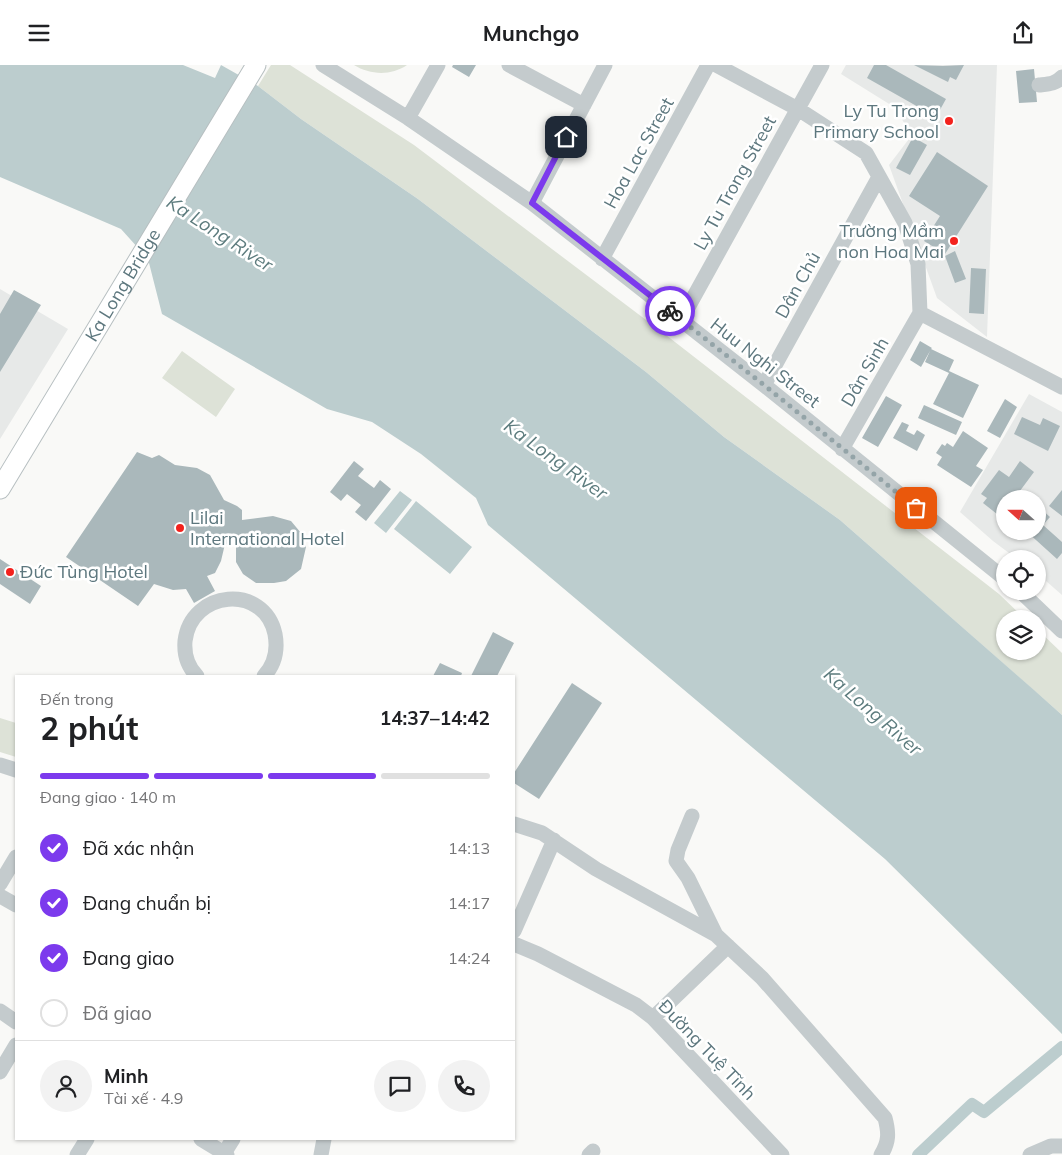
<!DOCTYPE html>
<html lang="vi">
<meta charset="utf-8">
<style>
body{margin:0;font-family:Mulish,sans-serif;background:#f2f2f2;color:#202124;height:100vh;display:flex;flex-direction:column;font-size:19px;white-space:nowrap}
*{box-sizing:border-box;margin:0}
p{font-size:16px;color:#757577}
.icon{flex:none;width:28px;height:28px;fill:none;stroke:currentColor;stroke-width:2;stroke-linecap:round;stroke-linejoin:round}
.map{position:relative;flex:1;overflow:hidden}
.drawer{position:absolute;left:15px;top:610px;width:500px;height:465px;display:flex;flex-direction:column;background:#fff;border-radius:0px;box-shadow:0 1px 4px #0004}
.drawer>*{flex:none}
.needle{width:32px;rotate:291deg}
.tools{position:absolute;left:996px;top:425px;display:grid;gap:10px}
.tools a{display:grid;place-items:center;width:50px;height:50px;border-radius:50%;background:#fff;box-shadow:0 1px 4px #0004;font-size:25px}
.pin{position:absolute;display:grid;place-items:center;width:42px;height:42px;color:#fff;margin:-21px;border-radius:10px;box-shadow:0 2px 8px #0006}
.courier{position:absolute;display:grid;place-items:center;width:50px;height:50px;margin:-25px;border:4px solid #7c3aed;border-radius:50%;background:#fff;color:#222;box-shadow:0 1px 6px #0007}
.overview em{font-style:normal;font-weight:700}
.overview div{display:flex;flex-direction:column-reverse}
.overview{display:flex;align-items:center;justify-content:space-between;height:85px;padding:0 25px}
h1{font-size:32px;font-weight:700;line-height:38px}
.bar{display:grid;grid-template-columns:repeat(4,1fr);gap:8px 5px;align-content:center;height:60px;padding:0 25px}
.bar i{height:6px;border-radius:4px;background:#e0e0e0}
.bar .on{background:#7c3aed}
.bar p{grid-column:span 4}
.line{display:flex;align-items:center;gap:12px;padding:0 25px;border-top:1px solid #e0e0e0}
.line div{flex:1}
.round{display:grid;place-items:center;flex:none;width:52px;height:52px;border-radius:26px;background:#f2f2f2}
ol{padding:0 25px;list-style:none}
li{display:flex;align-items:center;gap:15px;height:55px}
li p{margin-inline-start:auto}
li .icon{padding:5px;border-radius:50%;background:#7c3aed;color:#fff;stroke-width:4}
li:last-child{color:#757577}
li i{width:28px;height:28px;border:2px solid #e0e0e0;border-radius:50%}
header{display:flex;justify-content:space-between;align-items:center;height:65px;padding:0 25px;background:#fff;font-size:22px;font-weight:700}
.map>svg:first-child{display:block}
</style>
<header><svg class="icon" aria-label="menu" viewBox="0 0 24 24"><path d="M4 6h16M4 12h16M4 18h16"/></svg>Munchgo<svg class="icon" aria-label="share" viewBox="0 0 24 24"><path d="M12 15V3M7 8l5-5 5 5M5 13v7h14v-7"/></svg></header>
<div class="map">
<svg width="1062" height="1090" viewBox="0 0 1062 1090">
<rect width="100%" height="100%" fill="#f9f9f7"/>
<!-- built -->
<path fill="#e7e9e8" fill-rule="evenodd" d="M846,0H997L987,272L937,233L889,100L912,70L894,42L841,9Z
M0,224L68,264L0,374Z
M1029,329L1062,347V530L1038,509V494H1017L993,476L960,447ZM1005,434H1038V466H1005Z"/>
<!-- green -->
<path fill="#dde2d7" d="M271,0H290L414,80L666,270L999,529L1025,554H1005V586H1038V565L1062,588V650L840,455L724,372L646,307L418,134L301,54L258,21Z
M354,0H407C391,11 370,10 354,0Z
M182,286L235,324L216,352L162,313Z
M0,653L16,658V692L0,687Z"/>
<!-- water -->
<path fill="#bccdce" d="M0,0H183L215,13L221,0L258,21L301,54L418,134L646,307L724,372L840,455L1034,625L1062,650V969L885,794L488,460L476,433L421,389L372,357L327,344L162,249L148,194L121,164L0,112Z
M400,426L412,435L386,468L374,458Z
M416,436L472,482L450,509L394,464Z"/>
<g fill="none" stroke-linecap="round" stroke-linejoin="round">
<!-- canal -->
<path stroke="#bccdce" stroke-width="12" d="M918,1090L972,1039L984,1047L1062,982"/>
</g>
<!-- building -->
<path fill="#aab8bb" d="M453,0H476L469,12L452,2Z
M874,0H886L946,34L936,52L867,13Z
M914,0L943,1L964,0L956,15L950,12L948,17Z
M1034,4L1037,37L1019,38L1016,6Z
M913,72L927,80L910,110L896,103Z
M937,87L988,121L945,189L924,176L940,151L909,131Z
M955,186L966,214L955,218L945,191Z
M971,203L986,204L984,249L969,248Z
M14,225L41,240L0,307V249Z
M920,276L932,283L931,284L954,295L949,306L979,320L963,353L933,339L949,308L925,297L930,286L921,302L910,295Z
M886,331L902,340L878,382L862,373Z
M1005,334L1017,342L1000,373L987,366Z
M924,340L962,357L956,370L918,353Z
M1022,352L1040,360L1043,353L1060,361L1048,386L1014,369Z
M902,357L909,360L906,366L914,370L917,365L925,370L917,386L893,373Z
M963,366L988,383L976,401L983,405L971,422L937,400L942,392L936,388L942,379L945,381L947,378L953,382Z
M137,387L152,393L159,390L175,400L197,403L210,410L224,435L237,441L242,445V455L273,451L291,456L301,468L306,482L301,504L286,516L274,518H256L243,509L236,497V481L225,479L221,496L215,508L207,511L215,526L194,538L186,524L173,525L154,519L138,541L66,492Z
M354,396L364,404L358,411L374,423L380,415L391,424L366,456L355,447L361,440L347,429L341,436L330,427Z
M1020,396L1034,407L1014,434H1005V449L1002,453L983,438L987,433L981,429L999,405L1009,412Z
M1062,425V451L1049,441Z
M1039,442L1050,452L1043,460L1062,477V488L1057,494L1026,466H1038V444Z
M0,494L41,521L30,539L0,519Z
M493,567L514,578L497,611H471Z
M440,598L462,608L461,611H433Z
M572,618L602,638L539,734L514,718V708Z"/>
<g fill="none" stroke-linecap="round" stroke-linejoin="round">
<!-- major casing -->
<g stroke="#b7bfc1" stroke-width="21">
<g id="major">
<path id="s1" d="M0,424L256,0"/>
</g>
</g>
<!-- minor -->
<path stroke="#c4cbcd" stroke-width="15" d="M323,0L408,53L532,138L764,320L1005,514
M509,0L584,40
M716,0L798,44L866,88L905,158L918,199L920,248L1062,322
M1039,20C1048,19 1056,19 1062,12
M408,53L438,0
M532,138L605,0
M602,194L708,0
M681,255L822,0
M764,320L879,112
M842,384L920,248
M1020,526L1062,566
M197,611C188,602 184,589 185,576C191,525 264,518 275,569C278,585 275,599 264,611
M0,700L16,705
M692,751L678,785L676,796L688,813L716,870
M514,759L542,768L596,804L716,870L762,913L885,1053C889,1068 889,1077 881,1090
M0,819L16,792
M0,831L16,840
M514,866L554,775
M514,879L538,889L636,940L653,953L782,1090
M0,946L16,957
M653,953L728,881
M0,1007L16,980
M201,1074L227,1090
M77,1090L87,1074
M223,1090L233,1074
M321,1090L324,1074
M589,1090L593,1086
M1030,1090L1051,1081H1062"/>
<!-- major -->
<use href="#major" stroke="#fff" stroke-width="19"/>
</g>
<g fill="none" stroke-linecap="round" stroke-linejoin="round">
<!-- done -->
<path stroke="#94a4a8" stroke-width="5" stroke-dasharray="0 9" d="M670,246L764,320L916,443"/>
<!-- route -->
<path stroke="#7c3aed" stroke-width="6" d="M566,72L532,138L670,246"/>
</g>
<!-- markers -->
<g fill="#f3221d" stroke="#fff" stroke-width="2">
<circle cx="949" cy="56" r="5"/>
<circle cx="954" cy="176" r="5"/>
<circle cx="180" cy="463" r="5"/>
<circle cx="10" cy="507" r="5"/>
</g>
<g text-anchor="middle" stroke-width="5" stroke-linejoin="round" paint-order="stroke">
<!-- poi labels -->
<g font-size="18" fill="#5d777e" stroke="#fff" text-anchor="end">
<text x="939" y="52">Ly Tu Trong<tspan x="939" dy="21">Primary School</tspan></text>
<text x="944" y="172">Trường Mầm<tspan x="944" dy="21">non Hoa Mai</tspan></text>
<text x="190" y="459" text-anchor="start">Lilai<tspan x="190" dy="21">International Hotel</tspan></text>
<text x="20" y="513" text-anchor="start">Đức Tùng Hotel</text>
</g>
<!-- street labels -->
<g font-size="18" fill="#5d777e" stroke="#fff">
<text transform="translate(639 88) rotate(-61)" y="6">Hoa Lac Street</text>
<text transform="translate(735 118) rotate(-61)" y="6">Ly Tu Trong Street</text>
<text transform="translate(798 220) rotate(-61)" y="6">Dân Chủ</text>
<text dy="6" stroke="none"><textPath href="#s1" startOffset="238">Ka Long Bridge</textPath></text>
<text transform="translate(765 298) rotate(38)" y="6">Huu Nghi Street</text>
<text transform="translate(865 307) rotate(-60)" y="6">Dân Sinh</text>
<text transform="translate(707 985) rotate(46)" y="6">Đường Tuệ Tĩnh</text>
</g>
<!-- water labels -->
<g font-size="19" font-style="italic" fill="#5d7c7e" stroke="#fff">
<text transform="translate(220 168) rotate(33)" y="7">Ka Long River</text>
<text transform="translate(556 394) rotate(36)" y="7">Ka Long River</text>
<text transform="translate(873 646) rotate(41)" y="7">Ka Long River</text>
</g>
</g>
</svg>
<div class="tools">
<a><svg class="needle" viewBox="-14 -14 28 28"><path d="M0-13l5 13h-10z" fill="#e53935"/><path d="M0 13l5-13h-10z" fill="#757577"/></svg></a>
<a><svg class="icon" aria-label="locate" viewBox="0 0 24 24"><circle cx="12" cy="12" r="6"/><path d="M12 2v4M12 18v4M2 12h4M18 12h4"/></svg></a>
<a><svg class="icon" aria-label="layers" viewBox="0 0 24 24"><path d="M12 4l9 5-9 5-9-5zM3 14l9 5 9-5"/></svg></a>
</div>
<div class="pin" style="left:916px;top:443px;background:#ea580c"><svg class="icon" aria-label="bag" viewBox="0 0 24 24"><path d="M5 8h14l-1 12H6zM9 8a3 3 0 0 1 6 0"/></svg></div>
<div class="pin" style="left:566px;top:72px;background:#1f2937"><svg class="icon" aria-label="home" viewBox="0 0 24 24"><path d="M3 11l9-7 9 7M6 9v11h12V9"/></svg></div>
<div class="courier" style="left:670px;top:246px"><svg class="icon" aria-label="bike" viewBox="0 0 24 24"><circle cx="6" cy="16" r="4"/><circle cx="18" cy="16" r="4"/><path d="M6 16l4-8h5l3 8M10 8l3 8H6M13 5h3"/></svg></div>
<section class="drawer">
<div class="overview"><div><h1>2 phút</h1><p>Đến trong</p></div><em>14:37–14:42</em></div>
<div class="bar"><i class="on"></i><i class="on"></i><i class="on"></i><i></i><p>Đang giao · 140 m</p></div>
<ol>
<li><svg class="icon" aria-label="check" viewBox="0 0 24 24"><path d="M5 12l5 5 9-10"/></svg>Đã xác nhận<p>14:13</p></li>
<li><svg class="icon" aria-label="check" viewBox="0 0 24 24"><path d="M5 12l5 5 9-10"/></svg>Đang chuẩn bị<p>14:17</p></li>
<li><svg class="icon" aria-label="check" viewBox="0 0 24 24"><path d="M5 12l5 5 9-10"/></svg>Đang giao<p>14:24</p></li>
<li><i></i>Đã giao</li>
</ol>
<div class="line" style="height:90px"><a class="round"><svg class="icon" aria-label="person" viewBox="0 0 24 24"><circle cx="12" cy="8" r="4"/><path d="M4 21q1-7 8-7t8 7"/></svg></a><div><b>Minh</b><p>Tài xế · 4.9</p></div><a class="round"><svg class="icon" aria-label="chat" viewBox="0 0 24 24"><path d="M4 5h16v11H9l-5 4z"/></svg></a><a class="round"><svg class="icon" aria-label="phone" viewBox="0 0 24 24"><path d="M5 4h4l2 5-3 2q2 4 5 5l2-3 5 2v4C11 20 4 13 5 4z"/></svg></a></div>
</section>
</div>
